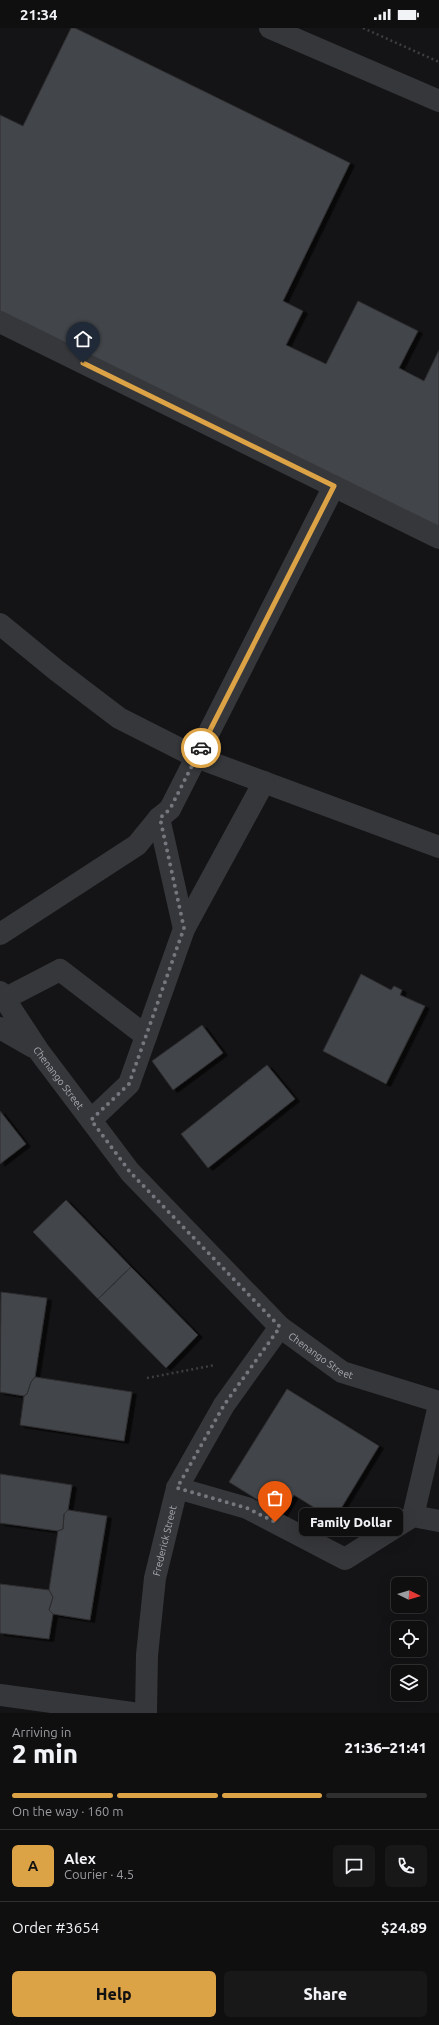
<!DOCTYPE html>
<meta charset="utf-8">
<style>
body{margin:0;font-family:Ubuntu,sans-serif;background:#181819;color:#f1f3f6;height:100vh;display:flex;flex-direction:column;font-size:15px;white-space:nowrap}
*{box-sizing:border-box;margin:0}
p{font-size:13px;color:#9b9c9f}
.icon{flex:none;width:22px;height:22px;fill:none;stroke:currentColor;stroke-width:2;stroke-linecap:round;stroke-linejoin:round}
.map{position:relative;height:1685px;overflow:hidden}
.panel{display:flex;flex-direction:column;background:#0f0f10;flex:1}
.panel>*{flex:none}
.needle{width:26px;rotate:95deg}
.tools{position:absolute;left:391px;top:1549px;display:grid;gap:8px}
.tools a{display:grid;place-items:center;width:36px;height:36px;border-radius:6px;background:#0f0f10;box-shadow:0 4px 16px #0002,0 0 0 1px #2f2f30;font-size:20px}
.pin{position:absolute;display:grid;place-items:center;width:34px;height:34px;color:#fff;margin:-41px -17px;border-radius:50% 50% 50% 0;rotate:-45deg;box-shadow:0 0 4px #0007}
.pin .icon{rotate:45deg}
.courier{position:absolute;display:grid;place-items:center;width:40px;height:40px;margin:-20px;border:3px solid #dca246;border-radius:50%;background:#fff;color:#222;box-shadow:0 1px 5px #0007}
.bubble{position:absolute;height:28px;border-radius:6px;background:#0f0f10;box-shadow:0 4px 16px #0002,0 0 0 1px #2f2f30;font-size:13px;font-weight:800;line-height:28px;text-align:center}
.overview em{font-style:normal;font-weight:800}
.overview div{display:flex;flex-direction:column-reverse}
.overview{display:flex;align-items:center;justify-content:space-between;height:68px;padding:0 12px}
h1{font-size:26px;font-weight:800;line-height:30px}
.bar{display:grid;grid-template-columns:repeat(4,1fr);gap:6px 4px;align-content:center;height:48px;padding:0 12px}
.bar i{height:5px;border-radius:3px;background:#2f2f30}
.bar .active{background:#dca246}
.bar p{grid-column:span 4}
.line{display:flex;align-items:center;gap:10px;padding:0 12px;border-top:1px solid #2f2f30}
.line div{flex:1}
.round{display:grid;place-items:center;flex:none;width:42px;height:42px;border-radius:6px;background:#181819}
.cta{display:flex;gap:8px;margin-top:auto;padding:8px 12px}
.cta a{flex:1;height:46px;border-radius:6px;background:#dca246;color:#111;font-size:16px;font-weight:800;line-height:46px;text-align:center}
.cta a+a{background:#181819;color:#f1f3f6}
.status{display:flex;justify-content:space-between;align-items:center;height:28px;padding:0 20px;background:#0f0f10;direction:ltr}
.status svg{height:11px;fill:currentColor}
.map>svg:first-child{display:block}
</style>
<div class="status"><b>21:34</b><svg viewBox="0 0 49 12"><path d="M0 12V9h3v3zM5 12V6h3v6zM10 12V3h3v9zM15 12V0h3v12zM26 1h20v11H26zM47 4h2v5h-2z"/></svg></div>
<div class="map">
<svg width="439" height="1685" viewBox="0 0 439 1685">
<defs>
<filter id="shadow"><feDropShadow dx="4.5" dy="2.5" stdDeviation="0" flood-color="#0009"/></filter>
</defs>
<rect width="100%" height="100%" fill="#141416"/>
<!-- building -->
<path fill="#434448" stroke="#2e2f31" filter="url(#shadow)" d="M71,0H75L350,135L283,273L303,283L286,317L326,336L358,273L418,303L399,340L424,353L439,322V501L0,284V87L23,98Z
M361,946L391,962L394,958L402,962L400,967L425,978L386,1056L323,1023Z
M202,997L223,1025L173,1062L152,1033Z
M267,1037L295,1071L208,1140L181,1106Z
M0,1083L26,1116L0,1136Z
M66,1172L131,1239L98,1271L33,1204Z
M131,1239L198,1307L166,1340L98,1271Z
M1,1264L47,1270L35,1349L31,1354L27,1366L24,1368L0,1364Z
M35,1349L132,1364L124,1413L20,1397L24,1368L27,1366L31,1354Z
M287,1361L379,1418L334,1492L294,1467L282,1487L229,1454Z
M0,1446L72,1457L68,1482L64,1486L63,1501L58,1503L0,1495Z
M68,1482L107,1488L90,1592L53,1586L49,1582L53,1569L49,1562L58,1503L63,1501L64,1486Z
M0,1556L49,1562L53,1569L49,1582L53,1586L49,1611L0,1605Z"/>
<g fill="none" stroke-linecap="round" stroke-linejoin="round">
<!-- path -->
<path stroke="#3c3e41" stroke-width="2.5" stroke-dasharray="2 3" stroke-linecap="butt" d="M363,0L439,34
M147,1350L215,1337"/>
<!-- minor -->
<g stroke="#36373a" stroke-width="22">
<path d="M270,0L439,73"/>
<path d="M0,294L439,510"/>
<path d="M0,596L56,642L119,690L196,729L439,819"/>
<path d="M184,901L264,754"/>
<path d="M0,906L137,817L159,790L170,781L334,458"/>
<path id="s1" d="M0,964L38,1022L130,1144L280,1299L342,1344L439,1374"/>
<path d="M4,971L60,942L146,1008"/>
<path d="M0,1000L33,1019"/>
<path d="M91,1092L129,1056L184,901L159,790"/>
<path d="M177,1460L247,1480L345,1531L413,1488L439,1493"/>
<path d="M413,1488L439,1377"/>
<path d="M0,1667L132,1685"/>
<path id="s2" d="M146,1685L147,1627L155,1550L177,1460L224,1377L280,1299"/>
</g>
</g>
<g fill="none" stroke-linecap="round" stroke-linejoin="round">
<!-- done -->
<path stroke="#74777d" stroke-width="4" stroke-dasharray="0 7.2" d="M201,720L170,781L160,790L184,900L129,1056L91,1092L130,1144L280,1299L224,1377L177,1460L247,1480L275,1494"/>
<!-- route -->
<path stroke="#dca246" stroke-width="5" d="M83,335L334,458L201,720"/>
</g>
<g text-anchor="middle" stroke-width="3" stroke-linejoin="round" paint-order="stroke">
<!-- street labels -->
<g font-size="10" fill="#a8acb4" stroke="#0f0f11">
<text dy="4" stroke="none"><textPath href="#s1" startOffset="104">Chenango Street</textPath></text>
<text dy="4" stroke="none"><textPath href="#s1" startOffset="488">Chenango Street</textPath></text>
<text dy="4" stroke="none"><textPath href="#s2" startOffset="174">Frederick Street</textPath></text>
</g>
</g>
</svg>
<div class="tools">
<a><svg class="needle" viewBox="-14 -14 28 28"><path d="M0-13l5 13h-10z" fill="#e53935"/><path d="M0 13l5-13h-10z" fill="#9b9c9f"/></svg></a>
<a><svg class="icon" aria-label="locate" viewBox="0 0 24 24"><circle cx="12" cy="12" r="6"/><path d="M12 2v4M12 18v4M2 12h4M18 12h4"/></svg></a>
<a><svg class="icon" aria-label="layers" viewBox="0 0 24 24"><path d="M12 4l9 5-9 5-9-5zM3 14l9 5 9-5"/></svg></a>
</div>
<div class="pin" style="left:275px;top:1494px;background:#ea580c"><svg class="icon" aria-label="bag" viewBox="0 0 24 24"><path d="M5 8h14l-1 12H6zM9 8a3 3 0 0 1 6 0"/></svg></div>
<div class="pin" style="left:83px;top:335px;background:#1f2937"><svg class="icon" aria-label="home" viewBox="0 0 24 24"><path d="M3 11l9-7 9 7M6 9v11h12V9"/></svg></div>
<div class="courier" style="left:201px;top:720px"><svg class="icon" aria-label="car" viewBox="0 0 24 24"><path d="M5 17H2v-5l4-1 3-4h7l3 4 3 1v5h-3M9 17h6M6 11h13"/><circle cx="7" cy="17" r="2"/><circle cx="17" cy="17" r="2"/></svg></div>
<div class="bubble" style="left:299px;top:1480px;width:104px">Family Dollar</div>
</div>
<section class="panel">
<div class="overview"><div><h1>2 min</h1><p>Arriving in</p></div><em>21:36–21:41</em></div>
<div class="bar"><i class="active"></i><i class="active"></i><i class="active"></i><i></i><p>On the way · 160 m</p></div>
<div class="line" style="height:72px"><b class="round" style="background:#dca246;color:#111">A</b><div><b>Alex</b><p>Courier · 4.5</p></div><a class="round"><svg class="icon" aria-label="chat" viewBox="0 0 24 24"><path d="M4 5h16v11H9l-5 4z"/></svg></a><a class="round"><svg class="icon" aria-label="phone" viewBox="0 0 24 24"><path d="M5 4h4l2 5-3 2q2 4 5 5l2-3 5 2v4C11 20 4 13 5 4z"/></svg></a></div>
<div class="line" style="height:52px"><div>Order #3654</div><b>$24.89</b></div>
<div class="cta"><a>Help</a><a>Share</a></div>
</section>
